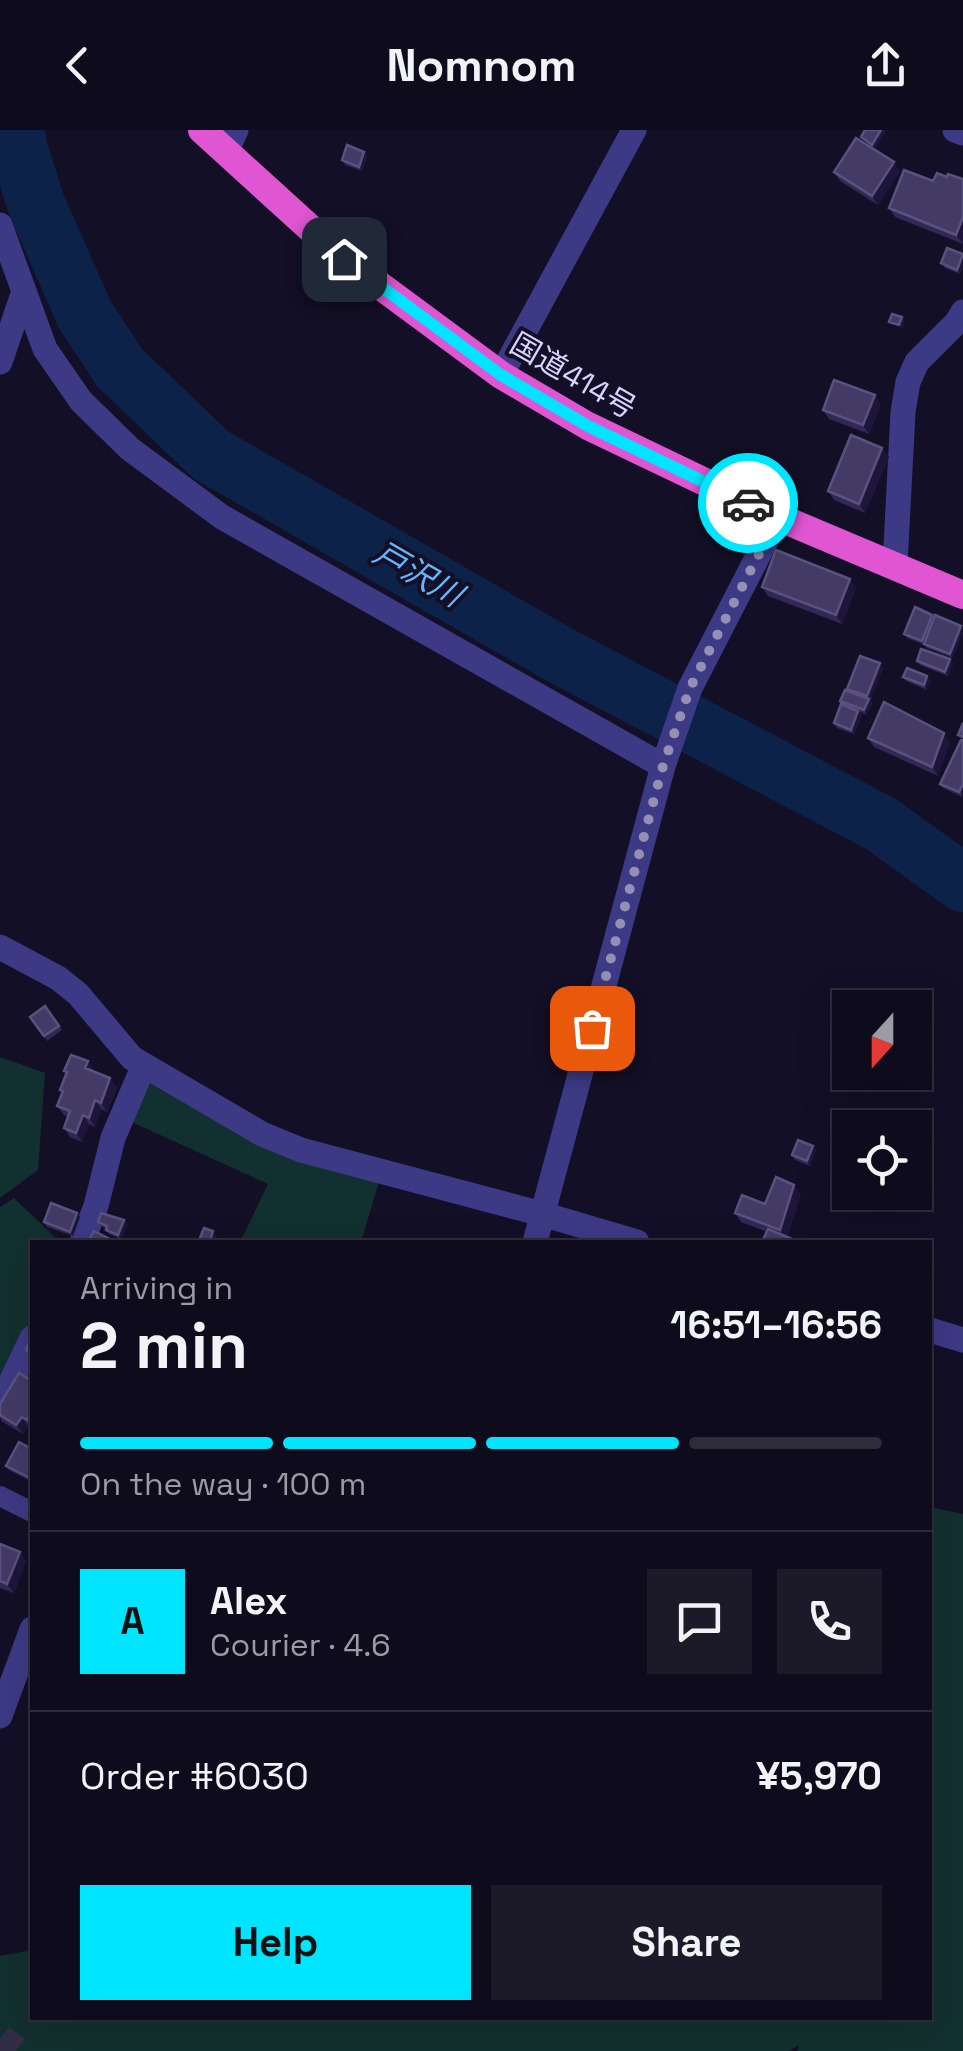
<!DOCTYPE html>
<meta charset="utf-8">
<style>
body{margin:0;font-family:"Space Grotesk","Noto Sans JP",sans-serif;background:#1c1929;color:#f1f3f6;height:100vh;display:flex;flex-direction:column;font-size:38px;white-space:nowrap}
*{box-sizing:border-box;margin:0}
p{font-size:32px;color:#9b9ba3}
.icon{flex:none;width:55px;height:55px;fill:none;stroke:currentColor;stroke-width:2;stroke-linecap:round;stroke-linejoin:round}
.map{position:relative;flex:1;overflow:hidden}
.drawer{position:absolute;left:30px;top:1110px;width:902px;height:780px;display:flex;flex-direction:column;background:#0e0b1c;border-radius:0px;box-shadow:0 10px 40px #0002,0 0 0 2px #2e2b3b}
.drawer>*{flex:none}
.needle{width:65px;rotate:201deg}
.controls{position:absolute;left:832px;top:860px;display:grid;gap:20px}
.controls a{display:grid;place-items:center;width:100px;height:100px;border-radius:0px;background:#0e0b1c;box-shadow:0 10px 40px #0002,0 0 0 2px #2e2b3b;font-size:50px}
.pin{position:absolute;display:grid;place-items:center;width:85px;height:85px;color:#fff;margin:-42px;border-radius:20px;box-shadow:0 5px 15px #0006}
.courier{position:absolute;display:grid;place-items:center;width:100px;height:100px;margin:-50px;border:8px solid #00e5ff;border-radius:50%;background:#fff;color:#222;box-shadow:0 2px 12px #0007}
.headline em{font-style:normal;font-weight:700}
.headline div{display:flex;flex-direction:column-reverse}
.headline{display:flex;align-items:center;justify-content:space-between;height:170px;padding:0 50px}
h1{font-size:65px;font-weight:700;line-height:75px}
.bar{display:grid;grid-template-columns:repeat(4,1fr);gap:15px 10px;align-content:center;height:120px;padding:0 50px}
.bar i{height:12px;border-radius:8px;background:#2e2b3b}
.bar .on{background:#00e5ff}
.bar p{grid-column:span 4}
.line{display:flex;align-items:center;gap:25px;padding:0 50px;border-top:2px solid #2e2b3b}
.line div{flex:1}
.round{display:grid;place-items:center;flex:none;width:105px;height:105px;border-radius:0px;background:#1c1929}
.button{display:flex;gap:20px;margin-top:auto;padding:20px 50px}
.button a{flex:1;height:115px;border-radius:0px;background:#00e5ff;color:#111;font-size:40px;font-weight:700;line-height:115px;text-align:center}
.button a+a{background:#1c1929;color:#f1f3f6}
header{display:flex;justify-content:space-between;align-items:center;height:130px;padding:0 50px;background:#0e0b1c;font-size:45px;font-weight:700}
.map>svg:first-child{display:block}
</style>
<header><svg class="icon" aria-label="back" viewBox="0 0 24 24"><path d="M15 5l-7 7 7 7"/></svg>Nomnom<svg class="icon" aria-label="share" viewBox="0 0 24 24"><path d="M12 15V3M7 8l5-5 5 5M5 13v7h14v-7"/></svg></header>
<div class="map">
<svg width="963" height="1921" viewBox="0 0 963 1921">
<rect width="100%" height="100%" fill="#130f26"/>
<!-- green -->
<path fill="#12302f" d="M0,927L45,943L38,1040L0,1068Z
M144,935L379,1052L361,1112H240L268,1054L125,989Z
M14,1068L60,1112H32V1218L0,1288V1077Z
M930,1377L963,1384V1921H797L799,1915L789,1921H0V1826L32,1820V1888H930Z"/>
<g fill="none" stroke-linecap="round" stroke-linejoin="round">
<!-- river -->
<path stroke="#0c2248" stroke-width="58" d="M16,0L18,16L36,74L85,185L120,238L211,325L558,524L881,694L963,753"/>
<!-- motorway-tunnel -->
<path stroke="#312d47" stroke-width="30" stroke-dasharray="30 15" stroke-linecap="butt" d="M0,1909L16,1921"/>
<!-- service -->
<path stroke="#3d3a85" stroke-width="20" d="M0,1366L32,1382"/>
<!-- minor -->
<path stroke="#3d3a85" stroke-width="25" d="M955,0L963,3
M226,22L236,0
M0,95L45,219L81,271L130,319L222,387L663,636
M0,232L23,164
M501,245L634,0
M895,435L903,282L908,252L917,232L957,192L963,182
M0,817L58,848L78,864L132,928L262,1004L301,1020L542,1084L637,1112
M82,1112L96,1076L113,1008L144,935
M535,1112L663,636L690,558L778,387
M930,1200L963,1210
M0,1275L32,1208
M0,1586L32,1499"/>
<!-- trunk -->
<path stroke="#e055d1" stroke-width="28" d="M202,0L344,129L501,245L588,296L778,387L963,465"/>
</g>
<!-- wall -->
<path fill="#312854" d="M364,22L367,27L362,41L345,35L342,30Z
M900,41L878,75L840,51L834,42Z
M933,51L963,114L895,87L889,78Z
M947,118L960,144L945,138L941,133Z
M881,274L869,304L829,289L823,280Z
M889,327L865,383L834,370L828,361Z
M850,449L856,458L842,494L768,466L762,457Z
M932,485L934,487L953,528L927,518L925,515L907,508L904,504Z
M917,531L953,534L948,546L920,535Z
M880,533L883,538L870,570L872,574L867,585L859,581L862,585L854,604L837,598L834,593L843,575L840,571L850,562L847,559Z
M903,547L931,551L927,560L906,551Z
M868,608L950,612L938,646L874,617Z
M961,610L962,667L943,658L940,654Z
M45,876L62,900L47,911L30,887Z
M94,940L93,941L117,957L107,982L101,979L95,997L89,994L82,1012L70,1007L64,998L68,987L64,985L57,976L62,963L60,960L66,943L64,941Z
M813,1016L816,1020L810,1036L795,1030L792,1025Z
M801,1064L787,1107L767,1102L741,1092L735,1083Z
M80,1087L73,1106L47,1097L44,1092Z
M124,1090L128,1094L121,1109L109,1104L106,1099L101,1096L98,1092Z
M32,1251V1299L28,1296L23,1304L1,1291L0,1274Z
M32,1319V1352L9,1340L6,1336Z
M0,1414L20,1422L26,1431L14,1463L0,1458V1460Z"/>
<!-- shaded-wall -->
<path fill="#1d163a" d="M881,0H887L875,19L872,15Z
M364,22L367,27L362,41L359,37Z
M894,32L900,41L878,75L872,66Z
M963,87V114L956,105Z
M963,125V138L960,144L957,140Z
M902,187L905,192L902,200L899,195Z
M875,265L881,274L869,304L863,295Z
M882,318L889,327L865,383L859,374Z
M850,449L856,458L842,494L836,485Z
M961,496L963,503L953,528L950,524Z
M950,529L953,534L948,546L945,542Z
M880,533L883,538L871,571L867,566Z
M927,546L931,551L927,560L924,555Z
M869,569L872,574L867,585L864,580Z
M858,581L862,585L854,604L851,600Z
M944,603L950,612L938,646L932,637Z
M88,931L94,940L91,947L85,938Z
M110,948L117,957L107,982L101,973Z
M95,970L101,979L95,997L89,988Z
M83,985L89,994L82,1012L76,1003Z
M813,1016L816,1020L810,1036L807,1031Z
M794,1055L801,1064L786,1109L780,1100Z
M77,1083L80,1087L73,1106L70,1102Z
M124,1090L128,1094L121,1109L118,1105Z
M213,1101L217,1106L214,1112H210Z
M30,1285L32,1289V1298L27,1290Z
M22,1287L28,1296L23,1304L16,1295Z
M20,1422L26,1431L14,1463L7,1454Z"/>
<!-- building -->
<path fill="#433a66" stroke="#5a527e" stroke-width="2.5" d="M865,0H881L872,15L861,7Z
M856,8L894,32L872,66L834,42Z
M347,15L364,22L359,37L342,30Z
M904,40L933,51L937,43L947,47L948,44L963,49V87L956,105L889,78Z
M947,118L963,124L957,140L941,133Z
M892,184L902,187L899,195L889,192Z
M834,250L875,265L863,295L823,280Z
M851,305L882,318L859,374L828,361Z
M776,420L850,449L836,485L762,457Z
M915,477L932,485L922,511L904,504Z
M935,485L961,496L950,524L924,514Z
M921,519L950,529L945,542L917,531Z
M860,526L880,533L867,566L847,559Z
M907,538L927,546L924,555L903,547Z
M845,560L869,569L864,580L840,571Z
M884,572L944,603L932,637L868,608Z
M841,574L858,581L851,600L834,593Z
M963,593V607L958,605Z
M961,610H963V654L959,662L940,654Z
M45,876L59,896L44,906L30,887Z
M71,925L88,931L85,938L110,948L101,973L95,970L89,988L83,985L76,1003L64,998L70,981L57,976L63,961L60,960L67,942L64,941Z
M798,1010L813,1016L807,1031L792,1025Z
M776,1047L794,1055L780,1100L735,1083L742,1065L765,1074Z
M51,1073L77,1083L70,1102L44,1092Z
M101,1083L124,1090L118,1105L106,1100L107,1096L98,1092Z
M204,1098L213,1101L210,1111L200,1108Z
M768,1099L792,1109L791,1112H762Z
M94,1101L116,1112H88Z
M32,1207V1223L26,1220Z
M19,1243L32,1251V1287L30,1285L27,1290L22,1287L16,1295L0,1285V1274Z
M19,1312L32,1319V1349L6,1336Z
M0,1414L20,1422L7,1454L0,1451Z"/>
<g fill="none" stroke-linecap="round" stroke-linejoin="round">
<!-- done -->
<path stroke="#948fb3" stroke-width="10" stroke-dasharray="0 18" d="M592,898L663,636L690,558L778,387L748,373"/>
<!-- route -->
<path stroke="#00e5ff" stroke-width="12" d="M344,129L501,245L588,296L748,373"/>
</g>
<g text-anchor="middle" stroke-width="8" stroke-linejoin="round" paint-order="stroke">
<!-- street labels -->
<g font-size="30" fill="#d9d4ff" stroke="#130f26">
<text transform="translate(573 246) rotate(30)" y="10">国道414号</text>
</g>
<!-- water labels -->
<g font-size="32" font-style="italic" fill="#62b6ff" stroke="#130f26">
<text transform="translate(418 444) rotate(30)" y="11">戸沢川</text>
</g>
</g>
</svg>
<div class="controls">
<a><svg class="needle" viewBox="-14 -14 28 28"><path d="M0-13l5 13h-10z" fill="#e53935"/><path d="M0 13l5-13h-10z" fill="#9b9ba3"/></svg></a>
<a><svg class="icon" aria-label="locate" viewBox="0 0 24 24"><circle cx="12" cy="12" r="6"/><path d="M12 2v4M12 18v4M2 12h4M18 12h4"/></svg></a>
</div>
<div class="pin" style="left:592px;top:898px;background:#ea580c"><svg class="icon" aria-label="bag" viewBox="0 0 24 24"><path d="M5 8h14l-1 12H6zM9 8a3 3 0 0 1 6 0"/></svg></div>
<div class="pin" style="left:344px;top:129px;background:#1f2937"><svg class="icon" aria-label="home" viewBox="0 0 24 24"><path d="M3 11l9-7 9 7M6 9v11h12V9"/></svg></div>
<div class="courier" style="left:748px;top:373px"><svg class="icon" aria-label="car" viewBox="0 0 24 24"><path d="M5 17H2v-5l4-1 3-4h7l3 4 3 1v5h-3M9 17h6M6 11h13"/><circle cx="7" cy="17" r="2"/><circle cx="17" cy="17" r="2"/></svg></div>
<section class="drawer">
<div class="headline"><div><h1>2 min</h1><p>Arriving in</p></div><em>16:51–16:56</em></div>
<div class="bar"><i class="on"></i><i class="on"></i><i class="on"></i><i></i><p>On the way · 100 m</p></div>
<div class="line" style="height:180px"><b class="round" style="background:#00e5ff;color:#111">A</b><div><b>Alex</b><p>Courier · 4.6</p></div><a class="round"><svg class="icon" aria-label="chat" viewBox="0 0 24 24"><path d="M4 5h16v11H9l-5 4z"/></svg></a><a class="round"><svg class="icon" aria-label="phone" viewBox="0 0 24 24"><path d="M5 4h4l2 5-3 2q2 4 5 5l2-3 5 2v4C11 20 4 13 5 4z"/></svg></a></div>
<div class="line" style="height:130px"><div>Order #6030</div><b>¥5,970</b></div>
<div class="button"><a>Help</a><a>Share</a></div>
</section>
</div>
